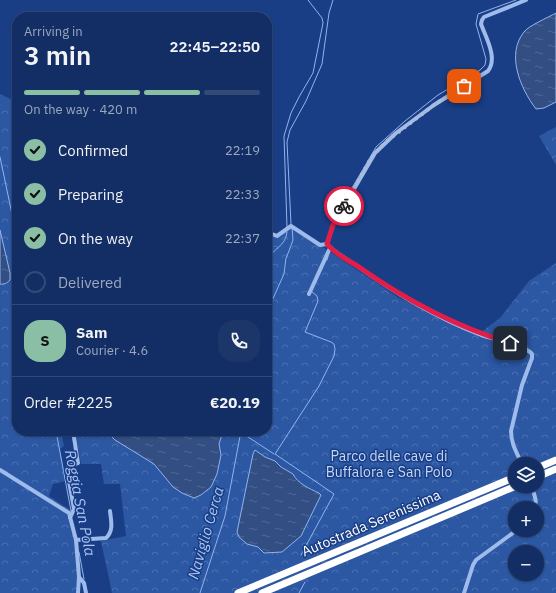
<!DOCTYPE html>
<meta charset="utf-8">
<style>
body{margin:0;font-family:"IBM Plex Sans",sans-serif;background:#1c366a;color:#f1f3f6;height:100vh;display:flex;flex-direction:column;font-size:15px;white-space:nowrap}
*{box-sizing:border-box;margin:0}
p{font-size:13px;color:#9da8bf}
.icon{flex:none;width:22px;height:22px;fill:none;stroke:currentColor;stroke-width:2;stroke-linecap:round;stroke-linejoin:round}
.map{position:relative;flex:1;overflow:hidden}
.panel{position:absolute;left:12px;top:12px;width:260px;height:424px;display:flex;flex-direction:column;background:#132e64;border-radius:16px;box-shadow:0 1px 3px #0004,0 0 0 1px #324a78}
.panel>*{flex:none}
.fabs{position:absolute;left:508px;top:457px;display:grid;gap:8px}
.fabs a{display:grid;place-items:center;width:36px;height:36px;border-radius:50%;background:#132e64;box-shadow:0 1px 3px #0004,0 0 0 1px #324a78;font-size:20px}
.pin{position:absolute;display:grid;place-items:center;width:34px;height:34px;color:#fff;margin:-17px;border-radius:8px;box-shadow:0 2px 6px #0006}
.courier{position:absolute;display:grid;place-items:center;width:40px;height:40px;margin:-20px;border:3px solid #e11d48;border-radius:50%;background:#fff;color:#222;box-shadow:0 1px 5px #0007}
.head em{font-style:normal;font-weight:600}
.head div{display:flex;flex-direction:column-reverse}
.head{display:flex;align-items:center;justify-content:space-between;height:68px;padding:0 12px}
h1{font-size:26px;font-weight:600;line-height:30px}
.bar{display:grid;grid-template-columns:repeat(4,1fr);gap:6px 4px;align-content:center;height:48px;padding:0 12px}
.bar i{height:5px;border-radius:3px;background:#324a78}
.bar .on{background:#8abfa5}
.bar p{grid-column:span 4}
.line{display:flex;align-items:center;gap:10px;padding:0 12px;border-top:1px solid #324a78}
.line div{flex:1}
.round{display:grid;place-items:center;flex:none;width:42px;height:42px;border-radius:16px;background:#1c366a}
ol{padding:0 12px;list-style:none}
li{display:flex;align-items:center;gap:12px;height:44px}
li p{margin-inline-start:auto}
li .icon{padding:4px;border-radius:50%;background:#8abfa5;color:#111;stroke-width:4}
li:last-child{color:#9da8bf}
li i{width:22px;height:22px;border:2px solid #324a78;border-radius:50%}
.map>svg:first-child{display:block}
</style>
<div class="map">
<svg width="556" height="593" viewBox="0 0 556 593">
<defs>
<pattern id="park-crowns" width="20" height="18" patternUnits="userSpaceOnUse"><rect width="20" height="18" fill="#2b57a3"/><path d="M2 6a3 3 0 1 1 6 0M12 15a3 3 0 1 1 6 0" fill="none" stroke="#4b70b1"/></pattern>
<pattern id="water-ripples" width="26" height="14" patternUnits="userSpaceOnUse"><rect width="26" height="14" fill="#324e83"/><path d="M2 4q2-2 4 0t4 0M15 11q2-2 4 0t4 0" fill="none" stroke="#516996"/></pattern>
</defs>
<rect width="100%" height="100%" fill="#193e85"/>
<!-- park -->
<path fill="url(#park-crowns)" fill-rule="evenodd" d="M0,94L17,102V431H61L64,446L60,449L66,481L53,484L49,496L70,510L77,538L79,593H0Z
M556,127V165L539,136Z
M289,227L294,228L399,298L480,333L500,318L529,281L556,263V593H112L101,541L126,536L120,484H104L101,464H81L75,431H267V230L278,235ZM515,464H537V486H515ZM515,508H537V530H515ZM515,552H537V574H515Z"/>
<!-- water -->
<path fill="url(#water-ripples)" stroke="#91b4ef" d="M556,13V102L544,108L536,109C520,88 506,54 524,32C528,26 549,17 556,13Z
M0,230L10,273V280C7,283 4,285 0,284Z
M106,431H223L219,444L221,455L217,474L211,487L201,495L194,498L182,493L173,487L154,464L115,440Z
M255,450L265,457L275,461L281,467L293,474C297,483 310,489 319,493L321,495L301,536L282,552L264,553L258,547L247,544L239,537L237,532L253,454Z"/>
<g fill="none" stroke-linecap="round" stroke-linejoin="round">
<!-- stream -->
<path stroke="#91b4ef" stroke-width="1" d="M0,157L17,238
M352,188L376,147L405,121L438,95L480,70L485,65L486,59L476,24L478,14L516,0
M291,224L287,142L290,130L306,101L322,64L329,13L333,0
M287,227L284,136L291,113L299,97L313,73L323,23L322,18L308,0
M327,260L328,256
M267,261C272,248 286,247 287,232
M267,312L284,274L286,258L289,251L293,240L292,227
M56,431L71,511
M242,433L274,454
M79,552L84,579
M301,555L334,494L275,454L319,386L334,356L335,349L334,344L331,342L305,332L318,301L317,296L311,291
M200,593L225,516L241,431
M299,593L305,582"/>
<!-- street -->
<path stroke="#9ebbec" stroke-width="4" d="M267,232L277,236L291,226L320,245L327,244
M309,294L330,248
M522,464C517,453 511,444 511,431L522,385L532,358V354L530,352C516,342 497,340 481,335C436,318 393,292 354,264C344,257 335,253 327,244L333,225L375,153L396,133L434,105L488,71C498,58 486,38 481,24L482,20L484,17L526,0
M0,470L69,513L76,540L79,577L78,593
M531,486C534,493 537,500 535,508
M70,518L74,509L67,470L69,466L78,463L73,431
M76,540L106,538C114,531 111,520 110,511
M79,577L84,583L86,593
M464,593L473,565L476,560L517,530"/>
<!-- highway -->
<path stroke="#fff" stroke-width="7" d="M537,468L556,460
M537,477L556,469
M238,593L515,477
M262,593L516,486"/>
</g>
<g fill="none" stroke-linecap="round" stroke-linejoin="round">
<!-- done -->
<path stroke="#aebbd4" stroke-width="4" stroke-dasharray="0 7.2" d="M344,206L370,160L375,153L388,140L434,105L464,86"/>
<!-- route -->
<path stroke="#e11d48" stroke-width="5" d="M344,206L333,225L327,244C336,255 348,260 359,267C407,301 454,326 510,343"/>
</g>
<g text-anchor="middle" stroke-width="3" stroke-linejoin="round" paint-order="stroke">
<!-- park labels -->
<g font-size="14" fill="#c4d7f9" stroke="#193e85">
<text x="389" y="461">Parco delle cave di<tspan x="389" dy="16">Buffalora e San Polo</tspan></text>
</g>
<!-- street labels -->
<g font-size="14" fill="#fff" stroke="#193e85">
<text transform="translate(371 523) rotate(-23)" y="5">Autostrada Serenissima</text>
</g>
<!-- water labels -->
<g font-size="15" font-style="italic" fill="#aac5f4" stroke="#193e85">
<text transform="translate(80 503) rotate(79)" y="5">Roggia San Pola</text>
<text transform="translate(206 533) rotate(-74)" y="5">Naviglio Cerca</text>
</g>
</g>
</svg>
<div class="fabs">
<a><svg class="icon" aria-label="layers" viewBox="0 0 24 24"><path d="M12 4l9 5-9 5-9-5zM3 14l9 5 9-5"/></svg></a>
<a>+</a>
<a>−</a>
</div>
<div class="pin" style="left:464px;top:86px;background:#ea580c"><svg class="icon" aria-label="bag" viewBox="0 0 24 24"><path d="M5 8h14l-1 12H6zM9 8a3 3 0 0 1 6 0"/></svg></div>
<div class="pin" style="left:510px;top:343px;background:#1f2937"><svg class="icon" aria-label="home" viewBox="0 0 24 24"><path d="M3 11l9-7 9 7M6 9v11h12V9"/></svg></div>
<div class="courier" style="left:344px;top:206px"><svg class="icon" aria-label="bike" viewBox="0 0 24 24"><circle cx="6" cy="16" r="4"/><circle cx="18" cy="16" r="4"/><path d="M6 16l4-8h5l3 8M10 8l3 8H6M13 5h3"/></svg></div>
<section class="panel">
<div class="head"><div><h1>3 min</h1><p>Arriving in</p></div><em>22:45–22:50</em></div>
<div class="bar"><i class="on"></i><i class="on"></i><i class="on"></i><i></i><p>On the way · 420 m</p></div>
<ol>
<li><svg class="icon" aria-label="check" viewBox="0 0 24 24"><path d="M5 12l5 5 9-10"/></svg>Confirmed<p>22:19</p></li>
<li><svg class="icon" aria-label="check" viewBox="0 0 24 24"><path d="M5 12l5 5 9-10"/></svg>Preparing<p>22:33</p></li>
<li><svg class="icon" aria-label="check" viewBox="0 0 24 24"><path d="M5 12l5 5 9-10"/></svg>On the way<p>22:37</p></li>
<li><i></i>Delivered</li>
</ol>
<div class="line" style="height:72px"><b class="round" style="background:#8abfa5;color:#111">S</b><div><b>Sam</b><p>Courier · 4.6</p></div><a class="round"><svg class="icon" aria-label="phone" viewBox="0 0 24 24"><path d="M5 4h4l2 5-3 2q2 4 5 5l2-3 5 2v4C11 20 4 13 5 4z"/></svg></a></div>
<div class="line" style="height:52px"><div>Order #2225</div><b>€20.19</b></div>
</section>
</div>
